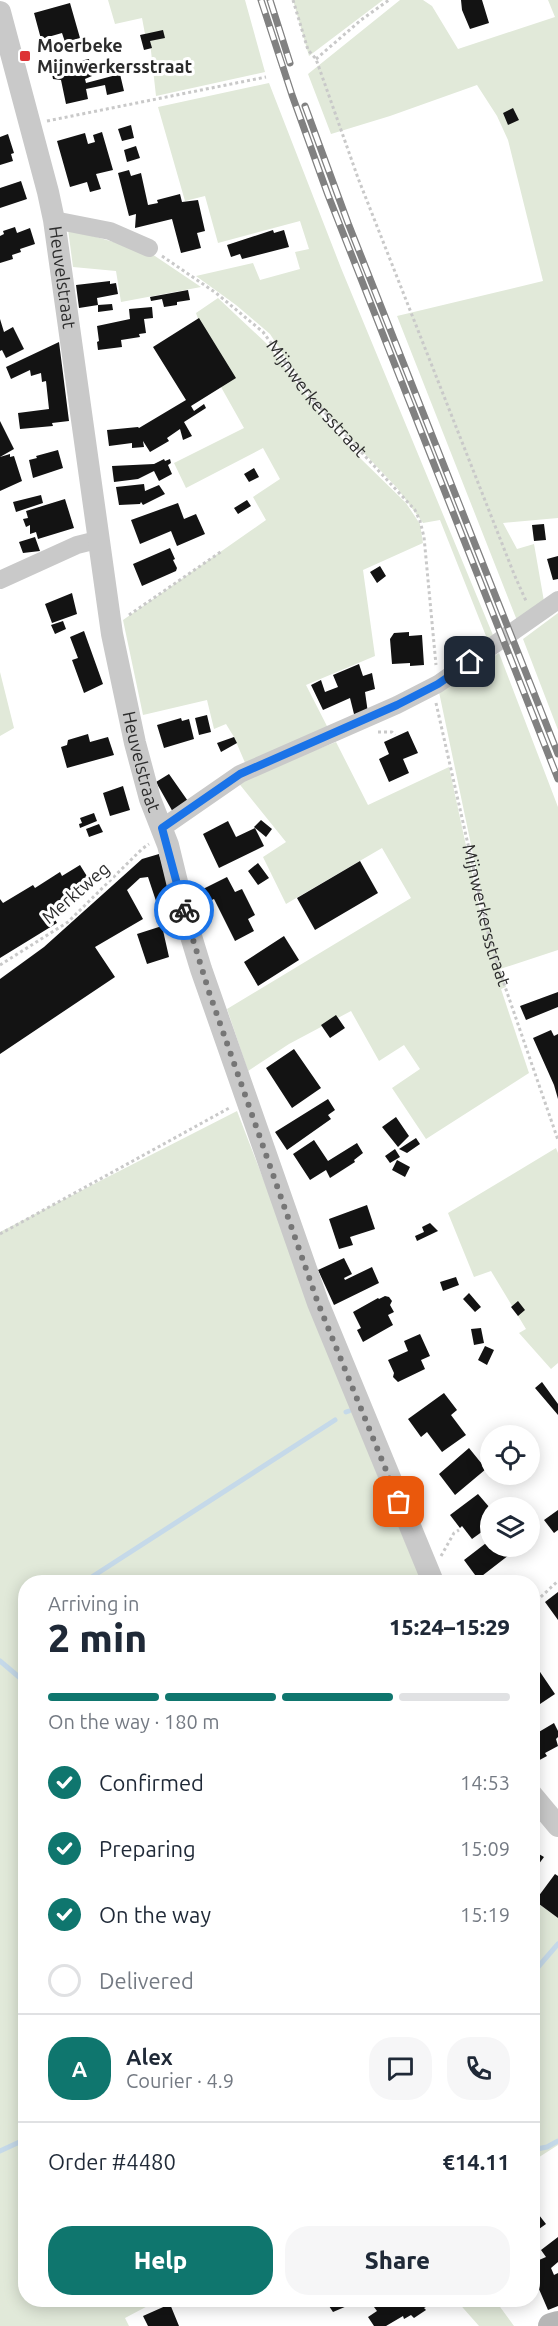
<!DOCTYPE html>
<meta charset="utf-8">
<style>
body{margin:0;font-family:Ubuntu,sans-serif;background:#f6f6f7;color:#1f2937;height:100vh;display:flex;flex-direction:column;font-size:22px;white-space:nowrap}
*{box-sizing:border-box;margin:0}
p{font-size:20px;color:#747a83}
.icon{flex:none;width:33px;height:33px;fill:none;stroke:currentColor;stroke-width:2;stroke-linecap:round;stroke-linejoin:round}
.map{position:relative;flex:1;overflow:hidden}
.details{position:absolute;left:18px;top:1575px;width:522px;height:732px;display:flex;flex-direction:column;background:#fff;border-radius:24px;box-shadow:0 3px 15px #0003}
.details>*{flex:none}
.controls{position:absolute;left:480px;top:1425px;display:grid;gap:12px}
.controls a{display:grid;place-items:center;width:60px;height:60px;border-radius:50%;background:#fff;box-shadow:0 3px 15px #0003;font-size:30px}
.pin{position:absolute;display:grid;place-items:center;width:51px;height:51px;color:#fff;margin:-26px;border-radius:12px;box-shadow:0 3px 9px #0006}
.courier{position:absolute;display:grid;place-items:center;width:60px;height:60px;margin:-30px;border:4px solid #1a73e8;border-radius:50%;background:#fff;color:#222;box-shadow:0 2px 8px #0007}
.overview em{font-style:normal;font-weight:800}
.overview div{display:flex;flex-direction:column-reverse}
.overview{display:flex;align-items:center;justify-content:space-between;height:102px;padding:0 30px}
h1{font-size:39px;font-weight:800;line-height:45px}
.bar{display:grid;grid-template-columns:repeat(4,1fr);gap:9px 6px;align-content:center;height:72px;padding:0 30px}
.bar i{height:8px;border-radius:4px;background:#e0e1e3}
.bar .selected{background:#0f766e}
.bar p{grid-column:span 4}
.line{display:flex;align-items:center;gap:15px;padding:0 30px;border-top:2px solid #e0e1e3}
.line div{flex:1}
.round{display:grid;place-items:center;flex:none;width:63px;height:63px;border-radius:24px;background:#f6f6f7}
ol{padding:0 30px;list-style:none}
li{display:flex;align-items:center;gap:18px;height:66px}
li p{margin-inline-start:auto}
li .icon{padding:6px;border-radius:50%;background:#0f766e;color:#fff;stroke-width:4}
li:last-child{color:#747a83}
li i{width:33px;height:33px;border:3px solid #e0e1e3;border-radius:50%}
.button{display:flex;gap:12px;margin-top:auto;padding:12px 30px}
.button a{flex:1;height:69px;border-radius:24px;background:#0f766e;color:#fff;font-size:24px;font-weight:800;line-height:69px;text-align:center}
.button a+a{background:#f6f6f7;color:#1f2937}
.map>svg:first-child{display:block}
</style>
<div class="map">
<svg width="558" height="2326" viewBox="0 0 558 2326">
<rect width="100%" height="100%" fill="#fff"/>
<!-- green -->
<path fill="#e1e9d9" d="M108,0H245L265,72L156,96L149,33L145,34L142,18L115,24Z
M293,0H383L309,56Z
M400,0H423L432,6L458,49L555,17L548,0H558V518L503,523L517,549L534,544L545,607L518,623L397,316L543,281L508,140L497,116L477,85L390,116L331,134L308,74Z
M269,83L341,268L495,640L490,646L440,520L423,523L397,488L312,398L270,334L236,305L196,276L253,263L260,280L300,269L295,252L309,249L300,221L218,243L205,196L185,201L158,107Z
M68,229L149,252L201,287L121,302L116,271L73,267Z
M218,298L266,343L325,420L360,458L406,503L420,524L423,543L363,570L375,656L306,685L330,732L246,765L234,737L226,724L214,729L207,700L143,715L123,620L266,520L253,497L280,479L263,448L186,488L174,463L244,428L221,387L196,313Z
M558,613V730L523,639Z
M499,653L558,807V950L500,969L506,987L501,989L529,1073L426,1139L392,1088L420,1069L404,1045L379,1061L351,1011L289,1044L248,1071L227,1009L411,898L382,848L286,904L263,857L286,842L237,781L336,742L368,805L449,767L483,924L487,921L439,692Z
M0,672L14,728L0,736Z
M237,1111L381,1484L422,1582H26V2300H159L125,2318L129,2326H0V1232Z
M556,1148L558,1153V1363L551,1369L519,1333L526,1329L491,1271L474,1277L448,1213Z
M535,1901L558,1918V2145L533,2161L532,1904Z
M456,2300H495L514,2326H479Z"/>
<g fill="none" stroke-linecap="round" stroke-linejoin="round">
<!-- stream -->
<path stroke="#c5d9e9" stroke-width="5" d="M346,1412L349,1411
M84,1582L335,1420
M0,1661L26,1683
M532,1925L533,1924
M532,1974L558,1944
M532,2150L547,2147L558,2141
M0,2151L26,2139"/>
</g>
<!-- building -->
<path fill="#131313" d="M461,0H482L489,23L470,29L462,10Z
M70,3L80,38L65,42L62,33L41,39L34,13Z
M163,30L165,38L150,41L152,48L144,50L140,35Z
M89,59L92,76L85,79L86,83L120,74L124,91L107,95L105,85L86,89L88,99L66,104L61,80L53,79L51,69L52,67Z
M513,108L519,120L508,125L503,113Z
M131,125L134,138L122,141L118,129Z
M102,132L113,170L96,174L101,189L90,192L87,182L70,187L57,141L85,133L88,144L95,142L93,135Z
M8,134L14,153L11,154L13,161L0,165V137Z
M136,146L140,158L127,162L124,150Z
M129,170L131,176L141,173L148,205L158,203L157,200L180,194L182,202L198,200L205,231L197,233L201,248L181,253L172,219L135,228L136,214L129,216L118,173Z
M21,181L27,199L0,208V188Z
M15,227L17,233L30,228L35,244L20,249L21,252L12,255L13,259L0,263V236L4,234L3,231Z
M273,230L274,233L284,230L289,247L242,259L240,254L231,257L227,245Z
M110,281V284L116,283L118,294L97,298L98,305L79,308L76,285Z
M188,290L190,300L177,302V305L164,307L162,299L151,301L150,297Z
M112,304L113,310L98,312V305Z
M152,307L153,318L144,319L146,333L139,334L140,337L121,340L122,347L98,350L97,342L99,341L97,326L130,319L129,309Z
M199,318L236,378L191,406L194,411L204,404L206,408L184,422L192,436L183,440L180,429L167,438L169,441L150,452L143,441L144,447L132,448V443L109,446L107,430L138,427L139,428L186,400L153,347Z
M0,319L4,332L13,327L24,349L6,358L2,350L0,351Z
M59,342L69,421L52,423L53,426L20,429L18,413L49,409L46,381L42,382L41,373L31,376L30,370L11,379L6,367Z
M0,421L14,449L0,457Z
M58,450L63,468L33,478L29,460L37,458L36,456Z
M10,454V457L14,456L22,481L0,491V457Z
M164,459L165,461L170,459L171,463L168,465L172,474L159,481L154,471L138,479L114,482L112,466L154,464Z
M254,468L259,477L249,482L244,474Z
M144,484L145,491L159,485L165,494L143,505L141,502L140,504L119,505L116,487Z
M41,495L43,503L16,512L13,502Z
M65,499L74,528L38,539L36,532L30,534V525L26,527L23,519L28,518L26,511Z
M247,500L251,506L238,514L234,508Z
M178,503L184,519L196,514L205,534L177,546L171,531L140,544L131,520Z
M544,524L546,540L534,541L532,525Z
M35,537L40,551L23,553L19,542Z
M170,548L175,559L173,560L177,568L176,571L142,586L133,564Z
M558,556V579L553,580L547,559Z
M380,566L386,576L377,583L370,572Z
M72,593L77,614L52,623L45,604Z
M63,621L66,629L55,634L51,625Z
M84,631L103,684L84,693L72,660L78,658L70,637Z
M409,632V636L422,635L424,665L410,666V663L392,664L390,639L394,633Z
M359,664L363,676L372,673L375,689L365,692L368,713L355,718L350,698L323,710L311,685L321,680L325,692L338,687L333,675Z
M207,715L211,732L199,735L195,718Z
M181,718L182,721L189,719L194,739L164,748L157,725Z
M408,731L418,753L403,759L409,773L389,782L379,759L389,754L384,742Z
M88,734L90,742L108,737L114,755L67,768L61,747L67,745L68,740Z
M234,737L237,743L221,752L217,743Z
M169,774L190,804L174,814L156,782Z
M123,786L130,810L110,816L103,793Z
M94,813L97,821L80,828L79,824L82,823L80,818Z
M261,820L272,829L266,837L254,827Z
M228,821L236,837L255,828L264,846L219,868L203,834Z
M99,824L103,832L89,837L86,829Z
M159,854L173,899L157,904L148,877L140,878L127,890L143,919L95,947L115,977L0,1054V979L44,947L142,859Z
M360,861L378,893L315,930L297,898Z
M258,863L269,878L258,885L248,871Z
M80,865L93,886L51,913L57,923L0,958V899L3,903L33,885L35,888L60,872L62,876Z
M227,877L235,892L242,889L255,915L248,919L254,931L235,941L214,899L194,908L191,895Z
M162,926L169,957L147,964L137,934Z
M284,936L299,960L258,986L244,962Z
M558,992V1007L526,1020L520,1006Z
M336,1015L345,1028L330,1038L321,1025Z
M551,1030L554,1036L558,1034V1099L554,1085L533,1038Z
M294,1049L321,1088L292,1108L266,1068Z
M328,1099L335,1110L328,1115L331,1119L287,1150L275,1132Z
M396,1117L409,1136L398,1147L382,1127Z
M416,1138L420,1144L407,1153L399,1149Z
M314,1140L328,1161L357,1143L363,1153L354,1160L355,1162L330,1178L326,1170L310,1180L293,1154Z
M395,1149L400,1157L390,1163L385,1156Z
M397,1160L410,1167L405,1177L392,1170Z
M367,1205L375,1229L350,1237L353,1245L339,1249L329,1219Z
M430,1223L438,1231L417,1241L415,1236L424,1232L422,1227Z
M344,1258L352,1274L344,1278L345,1280L372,1267L379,1283L334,1305L318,1270Z
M456,1277L459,1285L443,1291L440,1282Z
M469,1293L481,1307L475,1312L463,1299Z
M385,1296L389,1297L392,1301L390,1305L394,1312L388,1315L393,1325L363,1342L357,1330L361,1328L353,1312L378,1298L379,1299Z
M518,1301L525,1310L518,1316L511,1307Z
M481,1328L484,1343L474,1345L471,1329Z
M420,1334L430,1356L421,1360L425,1369L398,1382L393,1377L394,1373L388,1360L408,1351L404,1341Z
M485,1346L494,1350L487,1365L478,1360Z
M542,1382L558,1404V1415L535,1388Z
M444,1393L457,1410L451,1415L466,1435L442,1452L427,1432L421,1437L408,1419Z
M469,1448L486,1469L455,1495L439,1474Z
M478,1494L490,1508V1526L472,1539L462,1526L460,1528L450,1515Z
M558,1510V1530L554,1533L544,1520Z
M490,1540V1546H508L513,1552L478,1579L464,1560Z
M558,1592V1620L545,1602Z
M536,1666L555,1694L534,1708L532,1706V1669Z
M554,1723L558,1731V1737L556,1739L558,1746L545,1753L547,1756L534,1763L532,1736Z
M532,1850L544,1857L535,1869L532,1868Z
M555,1874L558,1876V1918L535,1901Z
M532,2206L546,2224L532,2234Z
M558,2237V2262L551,2268L554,2275L558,2273V2306L548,2310L532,2273V2263L546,2257L541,2250Z
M325,2300H342L347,2306L333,2312Z
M385,2300H439L424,2308L426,2310L414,2318L411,2315L404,2319L403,2316L386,2326H374L368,2317L377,2311L374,2307Z
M170,2304L179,2326H148L143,2316Z"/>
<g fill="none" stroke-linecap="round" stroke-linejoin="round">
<!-- path -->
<g stroke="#c9c9c9" stroke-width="3" stroke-dasharray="3 3" stroke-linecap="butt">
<path d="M293,0L308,50L316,59L358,178L514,574L526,601"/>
<path d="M316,59L361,20L389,0"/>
<path d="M47,121L266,77"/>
<path id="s1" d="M162,256L216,293L263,332L313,400L415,510L420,521L424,537L436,665"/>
<path d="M129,615L222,551"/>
<path id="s2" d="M436,703L491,946L558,1140"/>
<path d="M378,732H392L395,735"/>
<path d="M0,965L68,922L142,849L149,844"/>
<path d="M0,1234L231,1107"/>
<path d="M441,1556L454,1533L459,1530"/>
<path d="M532,1605L558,1581"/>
</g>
<!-- minor -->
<path stroke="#c9c9c9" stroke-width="18" d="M54,220L110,231L149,248
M0,580L77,545L97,540
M162,828L240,774L397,705L438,684L558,600"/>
<!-- tertiary -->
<g stroke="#c9c9c9" stroke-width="22">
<path id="s3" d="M0,12L48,192L54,220L112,634L135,743L150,799L168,845L187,923L201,969L318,1303L433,1582"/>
<path d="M532,1795L558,1826"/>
</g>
<!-- secondary -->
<path stroke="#b6b6b6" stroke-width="26" d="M551,2326L558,2324"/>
<!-- rail casing -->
<g stroke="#818181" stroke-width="7">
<path id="rail" d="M261,0L292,95L328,195L558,779
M270,0L290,63
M305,106L348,223L558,754"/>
</g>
<!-- rail -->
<use href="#rail" stroke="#fff" stroke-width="4.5" stroke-dasharray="14" stroke-linecap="butt"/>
</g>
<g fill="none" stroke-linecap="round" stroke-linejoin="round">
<!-- done -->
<path stroke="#767676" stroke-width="6" stroke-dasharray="0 10.8" d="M184,910L209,992L318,1303L399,1502"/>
<!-- route -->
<path stroke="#1a73e8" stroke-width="8" d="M184,910L162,828L240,774L397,705L438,684L470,662"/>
</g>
<!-- markers -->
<rect fill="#dd3336" stroke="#fff" stroke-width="2" x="19" y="50" width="12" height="12" rx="3"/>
<g text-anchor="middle" stroke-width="6" stroke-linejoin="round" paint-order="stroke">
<!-- poi labels -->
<g font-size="18" font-weight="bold" fill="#2c2c2c" stroke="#fff" text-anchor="start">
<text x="37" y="52">Moerbeke<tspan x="37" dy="21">Mijnwerkersstraat</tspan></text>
</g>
<!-- street labels -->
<g font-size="18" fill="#2c2c2c" stroke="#fff">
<text dy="6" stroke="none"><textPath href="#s3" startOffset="273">Heuvelstraat</textPath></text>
<text dy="6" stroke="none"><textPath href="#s1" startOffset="212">Mijnwerkersstraat</textPath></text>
<text dy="6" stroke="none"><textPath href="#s3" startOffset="764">Heuvelstraat</textPath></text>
<text transform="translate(76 893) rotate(-41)" y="6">Merktweg</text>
<text dy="6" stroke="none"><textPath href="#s2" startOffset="218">Mijnwerkersstraat</textPath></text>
</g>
</g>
</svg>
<div class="controls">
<a><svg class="icon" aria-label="locate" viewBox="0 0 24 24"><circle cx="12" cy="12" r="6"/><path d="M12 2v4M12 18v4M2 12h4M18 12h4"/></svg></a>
<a><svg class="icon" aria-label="layers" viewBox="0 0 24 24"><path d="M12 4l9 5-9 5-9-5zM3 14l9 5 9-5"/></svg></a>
</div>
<div class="pin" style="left:399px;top:1502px;background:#ea580c"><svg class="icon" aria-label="bag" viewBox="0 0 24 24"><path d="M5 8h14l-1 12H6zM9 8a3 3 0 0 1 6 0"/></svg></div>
<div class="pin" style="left:470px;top:662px;background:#1f2937"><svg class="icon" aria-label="home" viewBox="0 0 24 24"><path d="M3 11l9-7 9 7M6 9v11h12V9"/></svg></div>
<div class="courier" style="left:184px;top:910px"><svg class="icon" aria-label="bike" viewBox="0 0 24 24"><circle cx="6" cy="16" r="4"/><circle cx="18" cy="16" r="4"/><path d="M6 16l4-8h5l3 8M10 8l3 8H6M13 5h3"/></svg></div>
<section class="details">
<div class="overview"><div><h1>2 min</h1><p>Arriving in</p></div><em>15:24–15:29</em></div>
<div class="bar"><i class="selected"></i><i class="selected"></i><i class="selected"></i><i></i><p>On the way · 180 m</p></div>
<ol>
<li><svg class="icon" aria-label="check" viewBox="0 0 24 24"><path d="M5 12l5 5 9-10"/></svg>Confirmed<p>14:53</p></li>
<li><svg class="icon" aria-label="check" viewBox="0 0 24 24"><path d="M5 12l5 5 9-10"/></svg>Preparing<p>15:09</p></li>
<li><svg class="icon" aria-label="check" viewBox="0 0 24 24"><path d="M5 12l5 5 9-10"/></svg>On the way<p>15:19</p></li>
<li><i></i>Delivered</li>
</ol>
<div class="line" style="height:108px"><b class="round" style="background:#0f766e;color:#fff">A</b><div><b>Alex</b><p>Courier · 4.9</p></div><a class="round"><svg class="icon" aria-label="chat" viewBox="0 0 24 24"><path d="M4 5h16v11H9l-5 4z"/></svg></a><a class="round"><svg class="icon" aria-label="phone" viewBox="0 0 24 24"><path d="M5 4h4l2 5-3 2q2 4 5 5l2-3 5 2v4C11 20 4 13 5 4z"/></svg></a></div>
<div class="line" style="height:78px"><div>Order #4480</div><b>€14.11</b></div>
<div class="button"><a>Help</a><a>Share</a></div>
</section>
</div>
